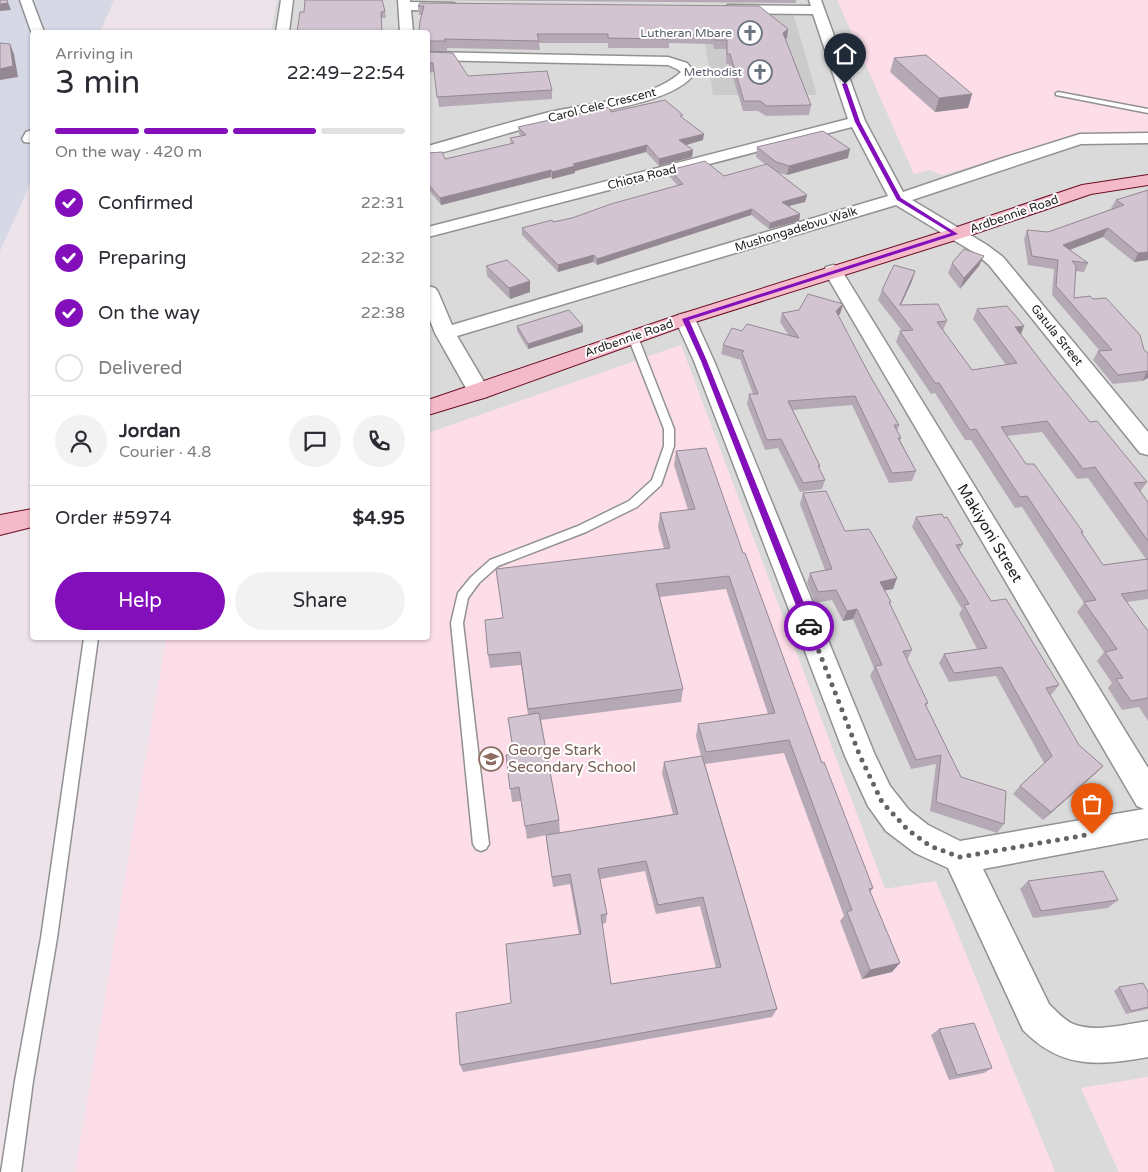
<!DOCTYPE html>
<meta charset="utf-8">
<style>
body{margin:0;font-family:"Varela Round",sans-serif;background:#f2f2f3;color:#2b2b33;height:100vh;display:flex;flex-direction:column;font-size:19px;white-space:nowrap}
*{box-sizing:border-box;margin:0}
p{font-size:16px;color:#7c7c81}
.icon{flex:none;width:28px;height:28px;fill:none;stroke:currentColor;stroke-width:2;stroke-linecap:round;stroke-linejoin:round}
.map{position:relative;flex:1;overflow:hidden}
.side{position:absolute;left:30px;top:30px;width:400px;height:610px;display:flex;flex-direction:column;background:#fff;border-radius:5px;box-shadow:0 1px 4px #0004}
.side>*{flex:none}
.pin{position:absolute;display:grid;place-items:center;width:42px;height:42px;color:#fff;margin:-51px -21px;border-radius:50% 50% 50% 0;rotate:-45deg;box-shadow:0 0 5px #0007}
.pin .icon{rotate:45deg}
.courier{position:absolute;display:grid;place-items:center;width:50px;height:50px;margin:-25px;border:4px solid #830fbb;border-radius:50%;background:#fff;color:#222;box-shadow:0 1px 6px #0007}
.headline em{font-style:normal;font-weight:600}
.headline div{display:flex;flex-direction:column-reverse}
.headline{display:flex;align-items:center;justify-content:space-between;height:85px;padding:0 25px}
h1{font-size:32px;font-weight:600;line-height:38px}
.bar{display:grid;grid-template-columns:repeat(4,1fr);gap:8px 5px;align-content:center;height:60px;padding:0 25px}
.bar i{height:6px;border-radius:4px;background:#e1e1e2}
.bar .current{background:#830fbb}
.bar p{grid-column:span 4}
.line{display:flex;align-items:center;gap:12px;padding:0 25px;border-top:1px solid #e1e1e2}
.line div{flex:1}
.round{display:grid;place-items:center;flex:none;width:52px;height:52px;border-radius:26px;background:#f2f2f3}
ol{padding:0 25px;list-style:none}
li{display:flex;align-items:center;gap:15px;height:55px}
li p{margin-inline-start:auto}
li .icon{padding:5px;border-radius:50%;background:#830fbb;color:#fff;stroke-width:4}
li:last-child{color:#7c7c81}
li i{width:28px;height:28px;border:2px solid #e1e1e2;border-radius:50%}
.button{display:flex;gap:10px;margin-top:auto;padding:10px 25px}
.button a{flex:1;height:58px;border-radius:30px;background:#830fbb;color:#fff;font-size:20px;font-weight:600;line-height:58px;text-align:center}
.button a+a{background:#f2f2f3;color:#2b2b33}
.map>svg:first-child{display:block}
</style>
<div class="map">
<svg width="1148" height="1172" viewBox="0 0 1148 1172">
<rect width="100%" height="100%" fill="#ede3ea"/>
<!-- residential -->
<path fill="#dbdadb" d="M277,0H1148V1077L1082,1089L1119,1172H1055L936,881L885,889L681,345L428,433V32H271Z"/>
<!-- industrial -->
<path fill="#d6d8e6" d="M0,0H114L100,32H32V180L0,251Z"/>
<!-- education -->
<path fill="#fcdde8" d="M837,0H1148V134L1086,133L942,175L930,170L914,174Z
M681,345L885,889L936,881L1055,1172H75L166,638H428V433Z
M1148,1077V1172H1119L1081,1088Z"/>
<!-- religious -->
<path fill="#cbcbcb" d="M782,11L794,16L817,95H713L706,49L698,13Z"/>
<g fill="none" stroke-linecap="round" stroke-linejoin="round">
<!-- lane casing -->
<g stroke="#919191" stroke-width="3">
<path id="lane" d="M1058,92L1148,109V113L1056,95V93Z
M633,334L638,337L674,429V446L661,485L637,507L586,532L498,566L479,583L468,598L463,623L489,844L486,849L481,851L476,849L473,844L451,623L458,593L471,577L490,560L578,526L629,501L652,480L664,446V429L628,337Z
M84,638H98L57,938L33,1081L21,1172H1L15,1081L41,938Z"/>
</g>
<!-- street casing -->
<g stroke="#919191" stroke-width="3">
<path id="street" d="M20,0H32L44,32L32,34Z
M281,0H293L289,32H276Z
M398,0H410V2L454,3L460,7L454,11L411,10L413,32H400Z
M809,0H821L865,121L903,192L1003,158L1080,134L1148,133V143L1081,144L912,200L987,245L1003,257L1148,432V455L1140,453L989,265L975,253L896,205L457,336L490,392L487,397L479,399L471,397L435,333L428,315V286L435,288L438,292L452,325L888,196L852,127L428,237V227L848,119L813,14L728,13L722,9L728,5L811,6Z
M428,52L668,57L687,63L695,73C673,105 586,112 549,122C509,132 469,146 428,156V146C467,135 506,123 546,113C587,103 649,101 681,72L677,69L668,65L428,60Z
M32,130V143L24,142L22,139L26,132Z
M833,265L840,267L842,271L1148,768V838L983,869L1049,1004C1056,1011 1064,1020 1073,1024C1095,1033 1126,1024 1148,1021V1057C1098,1066 1061,1069 1023,1030L948,868L915,853L886,831L868,806L845,756L694,361L675,319L678,315L685,313L692,315L695,319L714,361L875,755L890,786L909,810L928,825L960,841L1144,809L1137,806L824,271L826,267Z"/>
</g>
<!-- secondary casing -->
<g stroke="#6b0d21" stroke-width="2">
<path id="secondary" d="M1148,175V185L1091,194L962,238L692,323L487,397L428,415V400L678,315L948,230L1082,185Z
M32,509V527L0,535V515Z"/>
</g>
<!-- lane -->
<use href="#lane" fill="#fff" fill-rule="evenodd"/>
<!-- street -->
<use href="#street" fill="#fff" fill-rule="evenodd"/>
<!-- secondary -->
<use href="#secondary" fill="#f4baca" fill-rule="evenodd"/>
</g>
<!-- wall -->
<path fill="#b5a9b5" fill-rule="evenodd" d="M427,0H796V3Z
M420,3L787,38L785,39L811,105L809,115L766,116L758,111H743L729,64H726V49H714L713,44H711L669,43V48H608V43H539L540,50L447,48V51H428V32L421,15H419L418,6Z
M385,11L386,18H382L300,12Z
M428,52L468,76L552,90V99L439,107L434,72L428,73Z
M894,58L972,94L968,108L935,112L890,72Z
M611,112L683,118L703,140L686,145L693,150L692,157L659,166L646,152L575,171V173L552,179L551,177L441,205L429,190L428,191V153L445,159L511,144L510,138L521,136L519,134L518,127Z
M757,147L848,158L787,175L778,173L807,195L805,202L788,206L800,214L799,221L769,229L751,215L597,265L593,262L558,272L522,235V228L572,218L678,186L669,176L670,170L724,176L766,165L756,157Z
M1148,190V260L1134,262L1103,237L1069,250L1088,263L1084,272L1075,271L1074,298L1144,350L1148,378L1142,381L1113,384L1093,360L1098,351H1100L1052,295L1054,269L1028,265L1024,239L1027,230L1048,232L1112,209L1111,208L1116,200Z
M952,263L979,266L960,289L948,273Z
M486,266L530,292L510,299L487,276Z
M912,281L901,305L947,321L943,330L972,370L1006,365L973,319L977,309L1021,334L1051,374L1090,422L1147,482L1140,492L1148,502V599L1127,602L1148,631V721L1139,707L1122,710L1108,688L1112,683L1097,661L1104,652L1077,612L1084,603L1022,507L1015,508L971,440H965L935,393L931,394L896,342L900,331H902L878,300L882,290ZM1042,432L1077,479L1088,478L1146,559L1103,565L1082,533L1083,532L1026,464L1007,436Z
M843,304L840,314L838,316L869,374L899,425L897,431L901,438L900,440L916,471L912,481L889,483L852,405L793,410L820,466L819,469L825,480L822,489L800,492L778,448L765,450L747,404L749,394H753L741,362V360L721,354L723,345L742,331L789,336L780,322L782,313Z
M517,326H583V332L528,349L517,331Z
M676,451L743,553L822,763L873,888L870,893L892,972L862,979L840,921L844,916L784,753L705,764L777,1009L772,1017L463,1072L460,1065L511,1003L579,935L570,884L553,887L547,846L546,835L527,839L521,801L512,802L506,755L513,754L508,718L528,715L521,665L490,668L488,655L503,618L496,569L664,549L658,527L660,513L688,510L674,465ZM726,589L768,714L698,724L696,736L701,756L664,762L662,773L673,814L560,833L559,820L541,720L681,702L683,689L660,597ZM645,871L656,914L700,906L716,968L611,984L602,924L606,923L607,914L600,879Z
M803,493L897,578L893,589L885,590L890,605L912,650L907,660L928,703L926,706L961,777L1004,824L997,833L930,811L936,764L911,769L870,676L874,668L853,619L843,621L832,600L815,603L807,583L810,573L825,570L800,504Z
M916,517L944,518L963,544L959,551L991,601L1059,685L1052,694L1050,695L1079,745L1103,766L1095,774L1043,820L1013,794L1020,786L1044,763L996,676L949,682L939,663L944,654L977,649L959,614L962,609L912,527Z
M1028,881L1118,900L1108,908L1033,918L1020,889Z
M1119,987L1148,992V1009L1126,1014L1114,991Z
M939,1029L992,1068L984,1073L949,1080L931,1035Z"/>
<!-- shaded-wall -->
<path fill="#948993" d="M7,0L11,10L0,11V4Z
M788,29L787,38L781,42L783,33Z
M10,44L14,54L18,77L0,80V69Z
M972,94L968,108L935,112L939,98Z
M704,134L703,140L679,147V140Z
M647,145L646,152L575,171V173L552,179V172L573,164Z
M850,149L848,158L787,175L789,166Z
M693,150L692,157L659,166V159Z
M551,170V177L441,205L440,198Z
M807,195L805,202L781,208L782,202Z
M752,209L751,215L597,265V259Z
M800,214L799,221L769,229L770,223Z
M1108,228L1103,237L1059,254L1063,245Z
M1148,252V260L1134,262L1138,253Z
M594,255L593,262L558,272V265Z
M984,256L979,266L960,289L964,278Z
M915,271L912,281L898,311L900,305Z
M530,281V292L510,299L509,288Z
M843,304L840,314L834,321L836,311Z
M583,326V332L528,349V344Z
M1024,326L1020,337L1015,327Z
M1148,371V378L1142,381L1147,372Z
M897,578L893,589L875,592L880,582Z
M857,609L853,619L843,621L847,611Z
M1103,766L1095,774L1043,820L1051,812Z
M900,963L892,972L862,979L870,970Z"/>
<!-- building -->
<path fill="#d3c4d2" stroke="#948993" fill-rule="evenodd" d="M0,0H7L8,3L0,4Z
M305,0H382L385,11L381,12L382,32H297L300,12H304Z
M420,3L759,6L788,29L783,33L811,105L767,106L760,101H744L730,54H727V40H715L714,35L669,34L670,39L608,38V34H537L539,41L444,39L446,41H428V32H419L420,21L424,6H418Z
M0,43L10,44L13,66L0,69Z
M428,52L453,53L468,76L547,71L552,90L437,97L433,63H428Z
M926,55L972,94L939,98L894,58Z
M665,100L683,115L680,116L704,134L679,140L693,150L659,159L647,145L573,164L575,166L552,172L551,170L440,198L428,184V153L442,152L445,159L514,143L510,138L526,135L518,127L609,107L611,112Z
M823,131L850,149L789,166L776,162L757,147Z
M705,161L724,176L767,164L807,195L782,202L800,214L770,223L752,209L597,259L594,255L558,265L522,228L552,220L553,222L572,218L611,204L683,184L670,170Z
M1148,190V252L1138,253L1108,228L1063,245L1088,263L1072,261L1076,266L1074,298L1090,296L1093,299L1106,298L1140,335L1144,350L1148,353V371L1118,375L1098,351L1112,350L1056,286L1058,260L1032,256L1027,230L1048,232L1124,205L1116,200Z
M964,249L984,256L964,278L952,263Z
M507,260L530,281L509,288L486,266Z
M894,265L915,271L900,305L938,304L947,321L937,322L972,370L1017,363L977,309L1007,306L1024,326L1015,327L1051,374L1090,422L1097,421L1147,482L1134,483L1148,502V541L1095,467L1083,469L1047,421L1001,427L1026,464H1034L1083,532H1081L1103,565L1148,559V590L1121,594L1148,631V698L1131,701L1116,679L1123,678L1105,652L1117,649L1084,602L1096,600L1027,496L1020,497L976,429L970,430L939,383H935L900,331L913,330L882,290Z
M808,294L843,304L836,311L869,374L899,425H894L901,438H898L916,471L892,473L855,396L788,401L820,466H818L825,480L803,483L781,439L767,440L749,394H758L742,353L744,351L723,345L732,328L742,331L747,324L799,338L782,313L799,310Z
M569,310L583,326L528,344L517,326Z
M706,448L743,553H745L822,763L824,762L873,888L869,889L900,963L870,970L847,912L852,910L789,740L706,752L698,724L775,713L729,576L656,584L683,689L528,709L520,652L488,655L485,620L503,618L496,569L670,548L660,513L695,509L676,451Z
M826,491L845,531L869,529L897,578L880,582L891,602H889L912,650L903,651L928,703L925,704L961,777L1006,791L1004,824L936,802L941,755L916,760L875,666L882,665L857,609L847,611L836,590L818,592L810,573L832,569L803,493Z
M942,514L944,518L947,517L963,544L956,545L991,601L1006,599L1059,685L1046,688L1079,745L1103,766L1051,812L1020,786L1052,756L1002,667L954,673L944,654L987,648L964,605L969,604L916,517Z
M539,713L559,820L525,826L519,787L510,789L506,755L514,754L508,718Z
M702,756L777,1009L460,1065L456,1013L511,1003L506,944L581,934L570,874L552,877L546,835L678,814L664,762ZM646,861L658,905L703,897L721,967L611,984L601,915L607,914L598,869Z
M1103,871L1118,900L1041,911L1028,881Z
M1143,983L1148,992V1007L1131,1011L1119,987Z
M974,1023L992,1068L957,1075L939,1029Z"/>
<!-- route -->
<path fill="#830fbb" d="M845,83L847,84L860,122L901,198L958,234L689,320L707,361L813,626L809,629L804,626L701,361L682,319L951,233L897,200L855,122L842,84Z"/>
<g fill="none" stroke-linecap="round" stroke-linejoin="round">
<!-- done -->
<path stroke="#666265" stroke-width="5" stroke-dasharray="0 9" d="M809,626L860,756L882,802L908,830L930,846L960,857L1092,834"/>
</g>
<!-- icons -->
<defs>
<g id="church-ring" transform="scale(1.25)"><circle r="9.5" fill="#fff" stroke="#6b7280" stroke-width="1.5"/><path d="M-1.2-6h2.4v3.5h3.3v2.4h-3.3V6h-2.4V-.1h-3.3v-2.4h3.3Z" fill="#6b7280"/></g>
<g id="school-ring" transform="scale(1.25)"><circle r="9.5" fill="#fff" stroke="#8d6e63" stroke-width="1.5"/><path d="M0-5L7-2L0 1L-7-2ZM-4 1L0 2.5L4 1V4Q0 6-4 4Z" fill="#8d6e63"/></g>
</defs>
<g fill-rule="evenodd">
<use href="#church-ring" x="750" y="33"/>
<use href="#church-ring" x="760" y="72"/>
<use href="#school-ring" x="491" y="759"/>
</g>
<g text-anchor="middle" stroke-width="4" stroke-linejoin="round" paint-order="stroke">
<!-- far-worship labels -->
<g font-size="12" fill="#5b616d" stroke="#fff" text-anchor="end">
<text x="732" y="37">Lutheran Mbare</text>
<text x="742" y="76">Methodist</text>
</g>
<!-- far-street labels -->
<g font-size="12" fill="#1d1d1d" stroke="#fff">
<text transform="translate(602 105) rotate(-14)" y="4">Carol Cele Crescent</text>
<text transform="translate(642 177) rotate(-14)" y="4">Chiota Road</text>
<text transform="translate(1014 214) rotate(-19)" y="4">Ardbennie Road</text>
<text transform="translate(796 229) rotate(-17)" y="4">Mushongadebvu Walk</text>
<text transform="translate(1057 335) rotate(51)" y="4">Gatula Street</text>
<text transform="translate(629 338) rotate(-19)" y="4">Ardbennie Road</text>
</g>
<!-- street labels -->
<g font-size="15" fill="#1d1d1d" stroke="#fff">
<text transform="translate(990 533) rotate(59)" y="5">Makiyoni Street</text>
</g>
<!-- education labels -->
<g font-size="15" fill="#785e54" stroke="#fff" text-anchor="start">
<text x="508" y="755">George Stark<tspan x="508" dy="17">Secondary School</tspan></text>
</g>
</g>
</svg>
<div class="pin" style="left:1092px;top:834px;background:#ea580c"><svg class="icon" aria-label="bag" viewBox="0 0 24 24"><path d="M5 8h14l-1 12H6zM9 8a3 3 0 0 1 6 0"/></svg></div>
<div class="pin" style="left:845px;top:84px;background:#1f2937"><svg class="icon" aria-label="home" viewBox="0 0 24 24"><path d="M3 11l9-7 9 7M6 9v11h12V9"/></svg></div>
<div class="courier" style="left:809px;top:626px"><svg class="icon" aria-label="car" viewBox="0 0 24 24"><path d="M5 17H2v-5l4-1 3-4h7l3 4 3 1v5h-3M9 17h6M6 11h13"/><circle cx="7" cy="17" r="2"/><circle cx="17" cy="17" r="2"/></svg></div>
<section class="side">
<div class="headline"><div><h1>3 min</h1><p>Arriving in</p></div><em>22:49–22:54</em></div>
<div class="bar"><i class="current"></i><i class="current"></i><i class="current"></i><i></i><p>On the way · 420 m</p></div>
<ol>
<li><svg class="icon" aria-label="check" viewBox="0 0 24 24"><path d="M5 12l5 5 9-10"/></svg>Confirmed<p>22:31</p></li>
<li><svg class="icon" aria-label="check" viewBox="0 0 24 24"><path d="M5 12l5 5 9-10"/></svg>Preparing<p>22:32</p></li>
<li><svg class="icon" aria-label="check" viewBox="0 0 24 24"><path d="M5 12l5 5 9-10"/></svg>On the way<p>22:38</p></li>
<li><i></i>Delivered</li>
</ol>
<div class="line" style="height:90px"><a class="round"><svg class="icon" aria-label="person" viewBox="0 0 24 24"><circle cx="12" cy="8" r="4"/><path d="M4 21q1-7 8-7t8 7"/></svg></a><div><b>Jordan</b><p>Courier · 4.8</p></div><a class="round"><svg class="icon" aria-label="chat" viewBox="0 0 24 24"><path d="M4 5h16v11H9l-5 4z"/></svg></a><a class="round"><svg class="icon" aria-label="phone" viewBox="0 0 24 24"><path d="M5 4h4l2 5-3 2q2 4 5 5l2-3 5 2v4C11 20 4 13 5 4z"/></svg></a></div>
<div class="line" style="height:65px"><div>Order #5974</div><b>$4.95</b></div>
<div class="button"><a>Help</a><a>Share</a></div>
</section>
</div>
